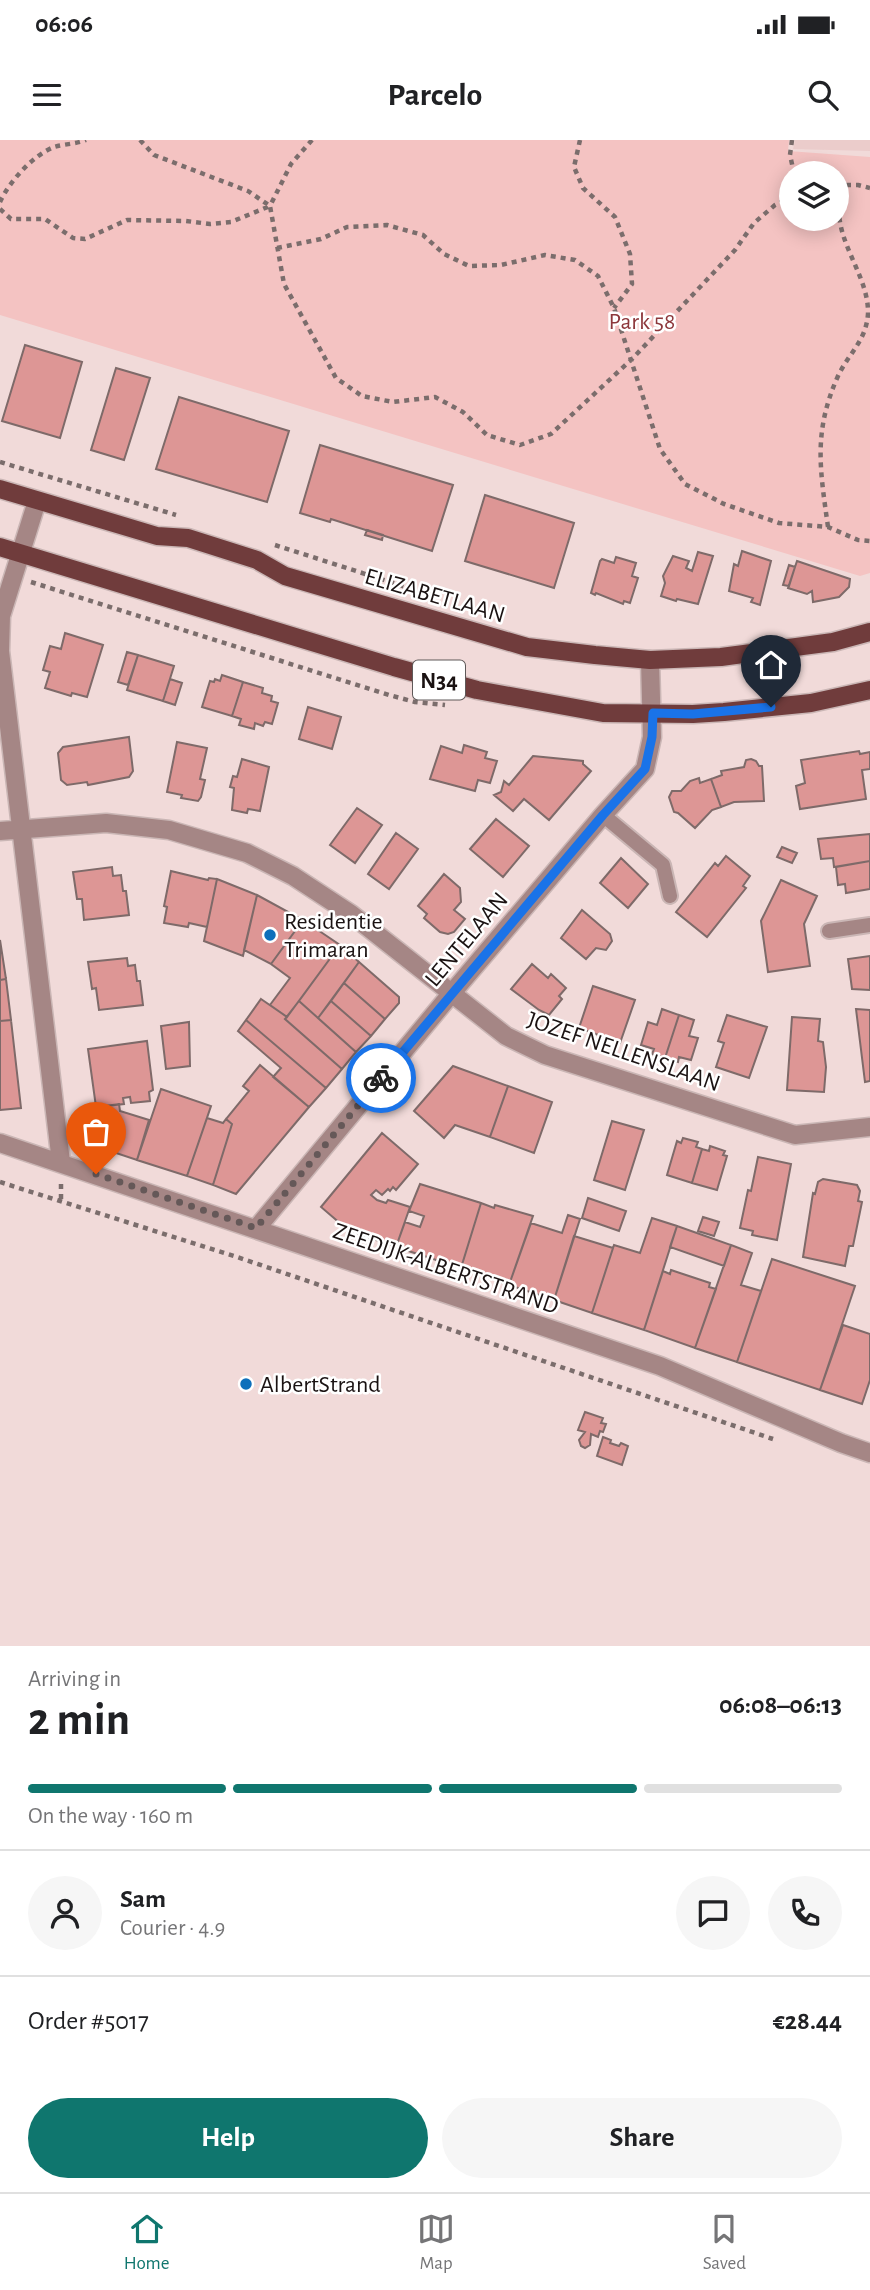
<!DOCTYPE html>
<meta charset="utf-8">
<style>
body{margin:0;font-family:"Alegreya Sans",sans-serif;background:#f6f6f6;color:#202124;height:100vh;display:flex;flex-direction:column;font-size:26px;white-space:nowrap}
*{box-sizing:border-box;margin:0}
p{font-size:23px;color:#757577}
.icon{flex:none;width:38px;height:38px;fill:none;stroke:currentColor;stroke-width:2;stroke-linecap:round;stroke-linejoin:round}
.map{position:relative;height:1506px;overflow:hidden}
.sheet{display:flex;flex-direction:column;background:#fff;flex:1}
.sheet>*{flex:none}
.fabs{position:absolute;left:779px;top:21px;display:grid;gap:14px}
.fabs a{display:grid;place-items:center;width:70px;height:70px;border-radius:50%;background:#fff;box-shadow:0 4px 18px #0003;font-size:35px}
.pin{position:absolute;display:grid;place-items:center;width:60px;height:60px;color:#fff;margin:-72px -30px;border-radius:50% 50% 50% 0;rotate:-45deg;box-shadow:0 0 7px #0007}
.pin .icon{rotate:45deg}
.courier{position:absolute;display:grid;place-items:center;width:70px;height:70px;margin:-35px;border:5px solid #1a73e8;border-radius:50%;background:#fff;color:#222;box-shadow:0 2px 9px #0007}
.headline em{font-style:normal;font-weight:600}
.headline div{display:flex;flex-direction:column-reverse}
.headline{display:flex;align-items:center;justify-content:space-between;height:119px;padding:0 28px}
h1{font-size:46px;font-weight:600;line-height:52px}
.bar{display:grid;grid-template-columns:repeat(4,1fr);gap:10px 7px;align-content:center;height:84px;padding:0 28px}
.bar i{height:9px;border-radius:5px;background:#e0e0e0}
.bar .active{background:#0f766e}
.bar p{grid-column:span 4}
.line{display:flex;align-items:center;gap:18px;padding:0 28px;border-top:2px solid #e0e0e0}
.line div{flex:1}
.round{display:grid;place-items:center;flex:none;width:74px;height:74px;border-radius:37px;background:#f6f6f6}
.cta{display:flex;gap:14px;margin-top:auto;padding:14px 28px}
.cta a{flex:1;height:80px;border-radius:42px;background:#0f766e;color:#fff;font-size:28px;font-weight:600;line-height:80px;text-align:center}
.cta a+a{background:#f6f6f6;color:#202124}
.status{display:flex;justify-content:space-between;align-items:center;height:49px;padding:0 35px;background:#fff;direction:ltr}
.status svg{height:19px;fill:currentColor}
header{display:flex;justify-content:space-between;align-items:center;height:91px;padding:0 28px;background:#fff;font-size:32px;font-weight:600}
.tabs{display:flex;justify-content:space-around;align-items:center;height:98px;border-top:2px solid #e0e0e0;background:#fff;font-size:19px;color:#757577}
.tabs a{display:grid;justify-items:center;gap:4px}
.tabs .active{color:#0f766e}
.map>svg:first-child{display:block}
</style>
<div class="status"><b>06:06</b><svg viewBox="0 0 49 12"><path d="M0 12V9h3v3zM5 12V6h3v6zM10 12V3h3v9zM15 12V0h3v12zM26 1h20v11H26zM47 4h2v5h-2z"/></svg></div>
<header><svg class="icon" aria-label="menu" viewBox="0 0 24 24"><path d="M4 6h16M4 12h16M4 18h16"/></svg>Parcelo<svg class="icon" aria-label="search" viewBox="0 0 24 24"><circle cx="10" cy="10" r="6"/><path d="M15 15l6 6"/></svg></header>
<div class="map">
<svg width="870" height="1506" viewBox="0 0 870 1506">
<rect width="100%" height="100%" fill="#f1dad9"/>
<!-- built -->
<path fill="#ebcccb" d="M795,0H870V11L793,9Z"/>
<!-- green -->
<path fill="#f4c3c2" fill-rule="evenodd" d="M0,0H789L788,11L870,17V433L860,436L0,175ZM791,33H836V79H791Z"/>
<!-- building -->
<path fill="#dd9695" stroke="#7e6a69" stroke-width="2" d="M25,205L82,222L60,298L2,281Z
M116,228L150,238L124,320L91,310Z
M179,257L289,291L267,362L156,329Z
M320,305L453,345L432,411L331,379L330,382L300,373Z
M485,355L574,383L554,448L465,421Z
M367,390L383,395L382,400L365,395Z
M742,411L771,421L760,465L751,462L753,458L729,451L734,424L738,426Z
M698,412L713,416L698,464L677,459L676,461L661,456L665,443L663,436L673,416L689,421L686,428L692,431Z
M616,417L636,423L632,436L638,438L630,463L624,461L623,464L596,453L595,455L591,453L600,421L602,419L614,423Z
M797,421L850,439L849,447L839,457L813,462L812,451L807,454L788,448Z
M789,425L795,427L789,446L783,445Z
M65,493L103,505L87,557L72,553L71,556L45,548L50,532L43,530L50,506L61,509Z
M127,512L138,515L128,545L118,542Z
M138,515L174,526L163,561L127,550Z
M222,535L243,542L232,576L202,567L210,541L214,542L215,539L220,541Z
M170,539L182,543L175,565L163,561Z
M243,542L263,548L262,553L272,556L271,561L278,563L272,584L265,582L263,586L255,583L254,589L239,585L241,579L232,576Z
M308,567L341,577L332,609L299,599Z
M129,597L133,631L129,637L88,645L87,642L67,645L61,640L58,613L63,607Z
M177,602L207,608L200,639L205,640L201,657L198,661L181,658L182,655L167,652Z
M464,605L487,612L485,618L497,621L490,643L478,640L475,651L430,639L441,606L462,613Z
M859,611L860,614L870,612V629L862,630L866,659L800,669L796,646L805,643L801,620Z
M533,616L583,621V624L591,631L549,680L524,659L513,671L494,655L501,652L504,641L509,645Z
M242,619L269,627L260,671L248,669L247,673L232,670L234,648L230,647L233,636L237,637Z
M751,619L756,621L759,626H762L764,661L734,662L721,667L711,639L722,635L721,631L744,627L746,620Z
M699,638L700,643L711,639L721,667L712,670L695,688L678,673L674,672L669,657L672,651H681L690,641Z
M357,668L382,685L355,723L330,705Z
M496,679L529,706L503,737L470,709Z
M396,693L418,709L389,749L368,734Z
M870,694V721L834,727L833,718L821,719L818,699Z
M782,707L797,713L792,723L777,717Z
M726,716L750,736L743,746L746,748L707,797L676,772L715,723L718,726Z
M621,718L648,744L628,768L600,743Z
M870,721V749L846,753L845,744L838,745L836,727Z
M112,727L113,736L121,735L123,751H126L129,775L84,780L82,759H77L73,732Z
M171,731L208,740L209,738L217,739L207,787L189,783L188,787L164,783L167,767L164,766Z
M444,734L460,748L461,762L454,770L465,779L454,792L448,794L440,792L424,778L427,774L418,766Z
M217,739L257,755L243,816L204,801Z
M781,740L817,756L804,784L810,826L768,832L761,781Z
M257,755L303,780L271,824L244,810Z
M582,770L610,794L612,801L606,810L596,808L586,819L561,798Z
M303,780L340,805L287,877L270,865L290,838L271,824Z
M0,800L6,839L0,840Z
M340,805L359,822L318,878L299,861Z
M870,816V850L852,849L848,819Z
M127,818L128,826L135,825L137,841H140L143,865L99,870L96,848L92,849L88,822Z
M359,822L399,857V863L385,879L344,843Z
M532,824L548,838L551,834L566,848L559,856L562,859L549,875L539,870L511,849Z
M6,839L11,880L0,881V840Z
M344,843L385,879L371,896L331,861Z
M593,846L635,860L620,903L579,888Z
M261,859L287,877L285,879L342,929L326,948L246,880Z
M299,861L356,912L342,929L285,879Z
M331,861L371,896L356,912L318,878Z
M662,869L679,875L665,918L652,914L654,909L641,905L648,882L657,885Z
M856,869L870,870V941L865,942Z
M679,875L694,880L689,896L698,898L691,920L679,917L678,922L665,918Z
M727,875L767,887L749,938L716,927L724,903L718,901Z
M792,877L820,879L818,901L823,902L826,927L824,952L787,950Z
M11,880L21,968L0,970V881Z
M246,880L326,948L309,967L273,937L281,928L238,891Z
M189,882L190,926L166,929L161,886Z
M147,901L153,950L149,952L150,961L131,963L130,957L123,958L124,964L96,967L88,909Z
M260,925L309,967L236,1054L213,1045L232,984L226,979L249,951L243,946Z
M453,926L508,946L490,997L455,985L444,998L414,971Z
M508,946L552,962L534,1013L490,997Z
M161,949L211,966L187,1036L137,1020Z
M119,964L120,971L149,980L137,1020L101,1008L96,967Z
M207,978L223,983L226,979L232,984L213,1045L187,1036Z
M612,981L644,990L625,1050L594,1040Z
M382,993L418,1024L396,1050L393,1047L390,1051L388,1049L382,1055L376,1050L371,1055L377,1060L386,1063L388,1060L410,1067L396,1107L348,1090L321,1067Z
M683,998L698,1002L696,1007L702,1009L692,1043L667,1035L677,1001L681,1003Z
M710,1006L725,1011L723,1015L727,1016L717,1050L692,1043L702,1009L709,1011Z
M758,1017L791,1024L777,1100L752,1095L753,1091L740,1088L748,1050L751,1051Z
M823,1039L857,1045L860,1051L858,1061L862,1062L853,1106H849L845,1126L803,1117L813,1053L815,1054L818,1042Z
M420,1044L481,1063L461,1128L396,1107L405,1082L420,1087L424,1076L409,1071Z
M588,1058L626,1071L619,1091L582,1078Z
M481,1063L494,1068L495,1065L533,1076L509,1145L461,1128Z
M568,1075L580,1079L554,1160L509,1145L531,1083L562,1093Z
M703,1077L719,1082L714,1096L698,1091Z
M652,1078L677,1086L644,1190L592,1173L614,1105L640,1113Z
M677,1086L731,1105L724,1126L670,1107Z
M574,1096L613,1108L592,1173L554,1160Z
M731,1105L752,1113L741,1145L761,1151L737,1222L695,1208Z
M772,1119L855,1146L820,1250L737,1222Z
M671,1130L710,1143L709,1147L716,1149L695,1208L644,1190L663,1131L670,1134Z
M843,1185L870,1194V1240L862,1264L820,1250Z
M585,1272L603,1278L601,1283L606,1284L603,1292L600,1291L598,1297L591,1294L590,1305L585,1308L581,1306L579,1300L585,1292L578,1290Z
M603,1297L611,1300L610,1303L619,1306L621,1303L628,1306L622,1325L597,1316Z"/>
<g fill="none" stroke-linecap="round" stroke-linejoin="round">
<!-- lane casing -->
<g stroke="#cab6b5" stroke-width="18">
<path id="lane" d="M603,675L663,725L670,756
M829,791L870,785"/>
</g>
<!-- street casing -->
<g stroke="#cab6b5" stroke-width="21">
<path id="street" d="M37,361L1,476L0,511L61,1022
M0,691L106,683L169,690L247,713L293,736L351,774L506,896L545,915L795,995L870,987
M0,1003L660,1226L841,1303L870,1313
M256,1089L451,854L603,675L645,629L652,597L650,520"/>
</g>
<!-- primary casing -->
<g stroke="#cab6b5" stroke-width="21">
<path id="primary" d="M0,349L157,396L188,398L257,420L285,436L527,507L595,515L650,520L721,517L833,502L870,492
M0,407L394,527L477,550L603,573L693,574L724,572L811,563L870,550"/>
</g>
<!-- path -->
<path stroke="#7b6d6c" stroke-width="4.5" stroke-dasharray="5 5" stroke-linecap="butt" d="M140,0L154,15L248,51L270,66
M312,0L291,24L270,66L284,144L336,238L362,256L393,262L435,257L463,272L487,295L520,305L551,294L632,219L735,110L754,83L775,65L791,57
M580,0L574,27L583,48L615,77L630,114L632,144L614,168
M792,0L790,15L794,33
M836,45H858L870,48
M0,62C9,42 33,15 54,7C64,4 76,4 86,0
M0,69L11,79H45L73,98L85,99L127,80L186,81L210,84L231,82L270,66
M277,108L321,99L347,87L387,85L423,95L444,114L469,126L501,125L545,115L575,120L598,136L614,168L660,309L685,344L724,364L779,383L828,387L858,400L870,401
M0,322L176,375
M828,387C820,329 813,292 838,236C849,213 866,201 868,174C869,142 845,113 840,82C838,70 840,57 840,45
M275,405L437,457
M31,442L389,555L415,562L445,565
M0,1042L237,1117L773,1299
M61,1044V1061"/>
<!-- lane -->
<use href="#lane" stroke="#a58685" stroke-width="14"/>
<!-- street -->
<use href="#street" stroke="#a58685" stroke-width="18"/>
<!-- primary -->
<use href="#primary" stroke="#703c3c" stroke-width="18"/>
</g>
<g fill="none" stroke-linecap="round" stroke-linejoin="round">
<!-- done -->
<path stroke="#655858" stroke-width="7" stroke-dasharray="0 12.6" d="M96,1034L256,1088L381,938"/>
<!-- route -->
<path stroke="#1a73e8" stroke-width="9" d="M381,938L603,675L645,629L652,597L653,573L693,574L771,567"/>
</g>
<!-- markers -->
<g fill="#0d6fbb" stroke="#fff" stroke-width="2.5">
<circle cx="270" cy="795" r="7"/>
<circle cx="246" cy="1244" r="7"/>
</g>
<g text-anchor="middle" stroke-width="5" stroke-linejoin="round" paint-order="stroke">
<!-- shield labels -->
<rect fill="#fff" stroke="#5f5959" stroke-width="2" x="413" y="520.5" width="52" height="39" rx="5"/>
<g font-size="23" font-weight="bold" fill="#1a1212">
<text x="439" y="548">N34</text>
</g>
<!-- park labels -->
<g font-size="24" fill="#8d383c" stroke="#fff">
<text x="642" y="189">Park 58</text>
</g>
<!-- street labels -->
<g font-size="24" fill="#1a1212" stroke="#fff">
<text transform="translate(435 455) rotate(16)" y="8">ELIZABETLAAN</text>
<text transform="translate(466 799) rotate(-50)" y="8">LENTELAAN</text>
<text transform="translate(624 911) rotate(19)" y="8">JOZEF NELLENSLAAN</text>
<text transform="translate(446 1128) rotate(19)" y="8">ZEEDIJK-ALBERTSTRAND</text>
</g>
<!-- poi labels -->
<g font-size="24" fill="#1a1212" stroke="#fff" text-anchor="start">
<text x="284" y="789">Residentie<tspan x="284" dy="28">Trimaran</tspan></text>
<text x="260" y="1252">AlbertStrand</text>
</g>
</g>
</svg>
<div class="fabs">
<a><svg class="icon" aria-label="layers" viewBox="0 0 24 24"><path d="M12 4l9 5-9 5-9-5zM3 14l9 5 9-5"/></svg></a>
</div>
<div class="pin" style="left:96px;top:1034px;background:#ea580c"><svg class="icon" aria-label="bag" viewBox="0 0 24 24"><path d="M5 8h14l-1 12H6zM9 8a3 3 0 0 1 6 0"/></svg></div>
<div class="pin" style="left:771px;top:567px;background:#1f2937"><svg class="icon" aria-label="home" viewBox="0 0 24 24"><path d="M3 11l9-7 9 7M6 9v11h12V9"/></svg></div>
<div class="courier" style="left:381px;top:938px"><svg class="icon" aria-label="bike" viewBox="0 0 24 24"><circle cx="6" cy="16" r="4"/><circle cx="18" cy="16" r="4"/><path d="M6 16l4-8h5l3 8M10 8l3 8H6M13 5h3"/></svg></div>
</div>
<section class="sheet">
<div class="headline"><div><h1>2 min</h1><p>Arriving in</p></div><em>06:08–06:13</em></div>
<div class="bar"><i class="active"></i><i class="active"></i><i class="active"></i><i></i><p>On the way · 160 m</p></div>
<div class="line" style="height:126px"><a class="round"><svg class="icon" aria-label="person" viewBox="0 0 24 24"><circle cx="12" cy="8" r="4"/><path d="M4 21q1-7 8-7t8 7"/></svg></a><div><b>Sam</b><p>Courier · 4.9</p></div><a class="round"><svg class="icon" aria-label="chat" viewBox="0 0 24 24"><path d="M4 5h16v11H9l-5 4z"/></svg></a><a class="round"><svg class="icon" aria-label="phone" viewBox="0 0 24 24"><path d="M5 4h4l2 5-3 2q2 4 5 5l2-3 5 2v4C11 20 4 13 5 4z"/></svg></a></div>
<div class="line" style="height:91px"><div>Order #5017</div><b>€28.44</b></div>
<div class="cta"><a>Help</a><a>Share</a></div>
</section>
<nav class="tabs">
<a class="active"><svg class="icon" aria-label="home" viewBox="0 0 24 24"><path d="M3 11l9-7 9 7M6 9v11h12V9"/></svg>Home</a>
<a><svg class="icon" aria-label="map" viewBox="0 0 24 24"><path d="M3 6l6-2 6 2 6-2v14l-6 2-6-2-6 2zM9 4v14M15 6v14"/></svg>Map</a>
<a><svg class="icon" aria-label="saved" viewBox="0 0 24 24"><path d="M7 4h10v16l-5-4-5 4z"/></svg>Saved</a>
</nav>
